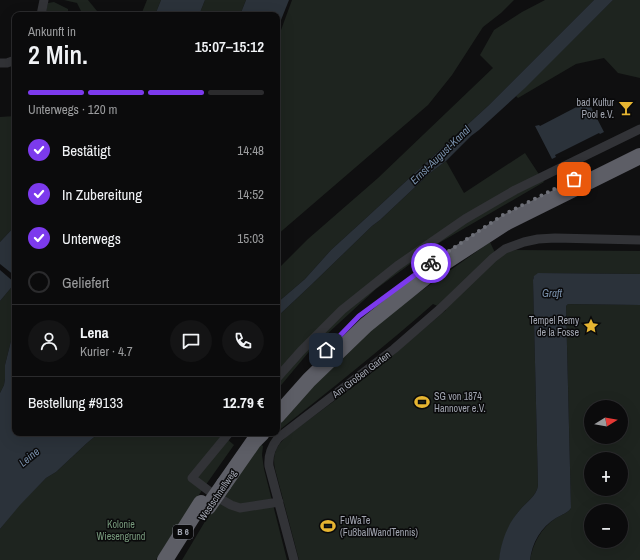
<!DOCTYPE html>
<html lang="de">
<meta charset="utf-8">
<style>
body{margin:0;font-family:"Archivo Narrow",sans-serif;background:#141415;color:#f1f3f6;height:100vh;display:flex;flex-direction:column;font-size:15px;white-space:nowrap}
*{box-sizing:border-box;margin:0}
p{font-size:13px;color:#9a9b9d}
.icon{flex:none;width:22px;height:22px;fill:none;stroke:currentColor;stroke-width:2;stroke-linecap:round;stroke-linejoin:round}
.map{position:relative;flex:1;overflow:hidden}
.details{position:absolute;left:12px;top:12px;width:268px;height:424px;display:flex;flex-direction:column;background:#0b0b0c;border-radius:8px;box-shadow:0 4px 16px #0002,0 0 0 1px #2b2b2d}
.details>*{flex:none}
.needle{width:26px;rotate:79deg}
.buttons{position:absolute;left:584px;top:400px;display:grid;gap:8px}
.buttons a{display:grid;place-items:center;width:44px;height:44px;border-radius:50%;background:#0b0b0c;box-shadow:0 4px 16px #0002,0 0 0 1px #2b2b2d;font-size:20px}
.pin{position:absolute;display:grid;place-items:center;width:34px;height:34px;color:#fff;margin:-17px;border-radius:8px;box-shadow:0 2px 6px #0006}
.courier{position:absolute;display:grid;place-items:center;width:40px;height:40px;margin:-20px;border:3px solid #7c3aed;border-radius:50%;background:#fff;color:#222;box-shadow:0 1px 5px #0007}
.overview em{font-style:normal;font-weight:600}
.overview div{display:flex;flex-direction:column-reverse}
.overview{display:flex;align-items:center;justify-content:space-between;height:68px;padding:0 16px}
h1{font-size:26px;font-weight:600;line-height:30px}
.bar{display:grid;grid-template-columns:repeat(4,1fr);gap:6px 4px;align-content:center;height:48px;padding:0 16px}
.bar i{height:5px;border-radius:3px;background:#2b2b2d}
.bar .current{background:#7c3aed}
.bar p{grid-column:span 4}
.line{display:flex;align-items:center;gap:10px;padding:0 16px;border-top:1px solid #2b2b2d}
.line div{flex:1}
.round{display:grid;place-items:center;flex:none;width:42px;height:42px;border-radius:21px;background:#141415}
ol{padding:0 16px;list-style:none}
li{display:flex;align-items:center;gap:12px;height:44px}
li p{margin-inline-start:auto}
li .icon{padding:4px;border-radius:50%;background:#7c3aed;color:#fff;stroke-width:4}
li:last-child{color:#9a9b9d}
li i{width:22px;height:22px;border:2px solid #2b2b2d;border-radius:50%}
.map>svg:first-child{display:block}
</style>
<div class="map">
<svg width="640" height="560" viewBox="0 0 640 560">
<rect width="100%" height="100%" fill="#0f0f10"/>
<!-- green -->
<path fill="#1e241f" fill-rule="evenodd" d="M64,0H88L97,11L96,15H81V11L77,3Z
M147,0H161L155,15H141Z
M205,0H246L240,15H199Z
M292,0H514L501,13L483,27L452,75L428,105L277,235V41Z
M545,0H594L489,105L454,137L365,219L331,250L305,279L277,303V270L308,239L378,178L493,68L480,55L494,30L522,12Z
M613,0H640V78L618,73L604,58L576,64L518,98L516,96Z
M54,2L68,9V15H45L48,3Z
M15,116V226L0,242V117Z
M525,153L544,182L439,243L376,289L313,347L277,390V317L310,286L372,226L380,220L430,173L446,161L464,193Z
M490,242L497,257L506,252L516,250L640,251V274L540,273L533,278L538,486C536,497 526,502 519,511C508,525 502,542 499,560H299L275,469C272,454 276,446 287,436L369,375L446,310L433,304C383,348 330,390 277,432V423L376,323Z
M14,284L15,285V335L11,341L5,365V379L4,385L0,393V301Z
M568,304L640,305V560H530C533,543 541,528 556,518C561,515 568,513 571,508L566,306ZM591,407H621V437H591ZM591,459H621V489H591ZM591,511H621V541H591Z
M99,433H220L234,445C207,483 180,521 156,560H0V529L19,505L46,478L56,472L87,443Z
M259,443L263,446L262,455L264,469L287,560H182L216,503Z"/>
<!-- water -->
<path fill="#2b323a" d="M161,0H205L199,15H155Z
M246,0H289L277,30V15H240Z
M594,0H613L525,88L479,130L471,136L446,161L430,173L380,220L372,226L310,286L277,317V303L305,279L331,250L365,219L454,137L489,105Z
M588,101L604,132L600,134L599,133L555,155L556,157L552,159L535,126L539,125L540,126Z
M15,226V283L0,301V242Z
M538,273L640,274V305L568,304L566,306L571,508C568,513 561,515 556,518C541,527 532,543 530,560H499C501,542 507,525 519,511C526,502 536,497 538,486L533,280L534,276Z
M15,335V433H99L87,443L56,472L46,478L20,505L0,529V393L4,385L5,379V365L11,341Z"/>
<!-- pier -->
<path fill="#0f0f10" d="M0,264L15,276V283L0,270Z"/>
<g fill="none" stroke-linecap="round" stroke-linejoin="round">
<!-- street -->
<path stroke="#323337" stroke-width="9" d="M41,15L44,0
M0,63H7L15,60
M277,378L301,351L342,310L397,266L465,219L515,190L640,129
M229,433L192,478L217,497L231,505L240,508L279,502
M294,560L269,466C268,455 271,447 278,438L394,349L440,309L493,258L505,249L524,242L538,239L555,238L640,240"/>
<!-- highway -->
<path stroke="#5d5e66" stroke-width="16" d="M277,416L309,380L366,325L439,266L507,222L640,156
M224,484L254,441L262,433
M165,560L201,503"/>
<!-- highway-bridge -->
<path stroke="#5d5e66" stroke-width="16" d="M208,507L224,484"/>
</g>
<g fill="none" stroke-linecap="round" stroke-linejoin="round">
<!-- done -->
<path stroke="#6e7078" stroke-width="4" stroke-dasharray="0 7.2" d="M431,263L503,215L574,179"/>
<!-- route -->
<path stroke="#7c3aed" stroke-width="5" d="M326,350L359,316L431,263"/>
</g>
<!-- icons -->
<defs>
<g id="bar-bare" transform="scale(1.2)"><path d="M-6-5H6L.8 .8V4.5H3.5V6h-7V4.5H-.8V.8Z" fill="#e6b531" stroke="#0a0a0b" stroke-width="2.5" paint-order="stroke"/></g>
<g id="sight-bare" transform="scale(1.2)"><path d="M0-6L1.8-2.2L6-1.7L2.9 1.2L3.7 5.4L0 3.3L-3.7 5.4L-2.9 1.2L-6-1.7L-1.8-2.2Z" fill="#e6b531" stroke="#0a0a0b" stroke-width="2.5" paint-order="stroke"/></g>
<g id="stadium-bare" transform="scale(1.2)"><path d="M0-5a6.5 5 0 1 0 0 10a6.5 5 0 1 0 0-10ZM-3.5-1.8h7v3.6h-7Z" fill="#e6b531" stroke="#0a0a0b" stroke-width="2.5" paint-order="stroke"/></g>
</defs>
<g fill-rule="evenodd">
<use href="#bar-bare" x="626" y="108"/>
<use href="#sight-bare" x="591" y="326"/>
<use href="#stadium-bare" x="422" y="402"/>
<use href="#stadium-bare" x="328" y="526"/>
</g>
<g text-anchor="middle" stroke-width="3" stroke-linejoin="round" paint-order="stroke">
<!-- shield labels -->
<rect fill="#0a0a0b" stroke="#74767e" stroke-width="1" x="173" y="525" width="20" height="14" rx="3"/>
<g font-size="9" font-weight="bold" fill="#a1a5b0">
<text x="183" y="535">B 6</text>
</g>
<!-- poi labels -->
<g font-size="10" fill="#a1a5b0" stroke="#0a0a0b" text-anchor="end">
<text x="614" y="106">bad Kultur<tspan x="614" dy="12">Pool e.V.</tspan></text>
<text x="579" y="324">Tempel Remy<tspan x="579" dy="12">de la Fosse</tspan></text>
<text x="434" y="400" text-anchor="start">SG von 1874<tspan x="434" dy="12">Hannover e.V.</tspan></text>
<text x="340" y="524" text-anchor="start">FuWaTe<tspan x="340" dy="12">(FußballWandTennis)</tspan></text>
</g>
<!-- street labels -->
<g font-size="10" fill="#a1a5b0" stroke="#0a0a0b">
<text transform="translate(361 374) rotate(-37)" y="4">Am Großen Garten</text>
<text transform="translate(217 495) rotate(-56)" y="4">Westschnellweg</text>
</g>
<!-- park labels -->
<g font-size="10" fill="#789b7d" stroke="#0a0a0b">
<text x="121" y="528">Kolonie<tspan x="121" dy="12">Wiesengrund</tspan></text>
</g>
<!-- water labels -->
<g font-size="11" font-style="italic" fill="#7990ab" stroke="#0a0a0b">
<text transform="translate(440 155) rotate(-44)" y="4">Ernst-August-Kanal</text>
<text x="552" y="297">Graft</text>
<text transform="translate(29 457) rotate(-40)" y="4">Leine</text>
</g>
</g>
</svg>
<div class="buttons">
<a><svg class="needle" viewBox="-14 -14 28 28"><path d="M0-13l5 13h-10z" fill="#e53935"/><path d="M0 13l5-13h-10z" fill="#9a9b9d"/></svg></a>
<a>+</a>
<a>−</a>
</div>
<div class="pin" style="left:574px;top:179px;background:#ea580c"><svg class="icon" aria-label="bag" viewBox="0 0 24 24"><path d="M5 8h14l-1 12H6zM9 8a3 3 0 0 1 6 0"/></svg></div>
<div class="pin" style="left:326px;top:350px;background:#1f2937"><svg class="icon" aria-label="home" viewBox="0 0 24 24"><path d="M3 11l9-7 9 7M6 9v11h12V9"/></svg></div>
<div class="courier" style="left:431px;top:263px"><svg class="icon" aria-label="bike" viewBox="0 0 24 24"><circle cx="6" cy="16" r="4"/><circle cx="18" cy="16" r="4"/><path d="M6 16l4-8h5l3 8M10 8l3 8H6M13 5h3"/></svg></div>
<section class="details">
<div class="overview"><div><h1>2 Min.</h1><p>Ankunft in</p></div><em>15:07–15:12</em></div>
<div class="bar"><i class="current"></i><i class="current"></i><i class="current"></i><i></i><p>Unterwegs · 120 m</p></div>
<ol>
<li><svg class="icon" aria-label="check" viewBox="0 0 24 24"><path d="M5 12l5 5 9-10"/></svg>Bestätigt<p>14:48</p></li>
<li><svg class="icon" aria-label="check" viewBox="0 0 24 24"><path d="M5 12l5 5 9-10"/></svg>In Zubereitung<p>14:52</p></li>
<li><svg class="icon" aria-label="check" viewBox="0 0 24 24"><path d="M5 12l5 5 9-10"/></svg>Unterwegs<p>15:03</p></li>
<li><i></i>Geliefert</li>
</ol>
<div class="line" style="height:72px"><a class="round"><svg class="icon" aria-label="person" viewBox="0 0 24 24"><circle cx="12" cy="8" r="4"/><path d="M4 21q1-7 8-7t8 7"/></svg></a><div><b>Lena</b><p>Kurier · 4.7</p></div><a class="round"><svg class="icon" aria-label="chat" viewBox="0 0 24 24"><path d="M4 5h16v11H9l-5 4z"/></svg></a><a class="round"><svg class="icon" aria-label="phone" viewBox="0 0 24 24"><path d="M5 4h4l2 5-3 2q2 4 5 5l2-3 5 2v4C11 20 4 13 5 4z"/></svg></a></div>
<div class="line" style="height:52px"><div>Bestellung #9133</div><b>12.79 €</b></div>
</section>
</div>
